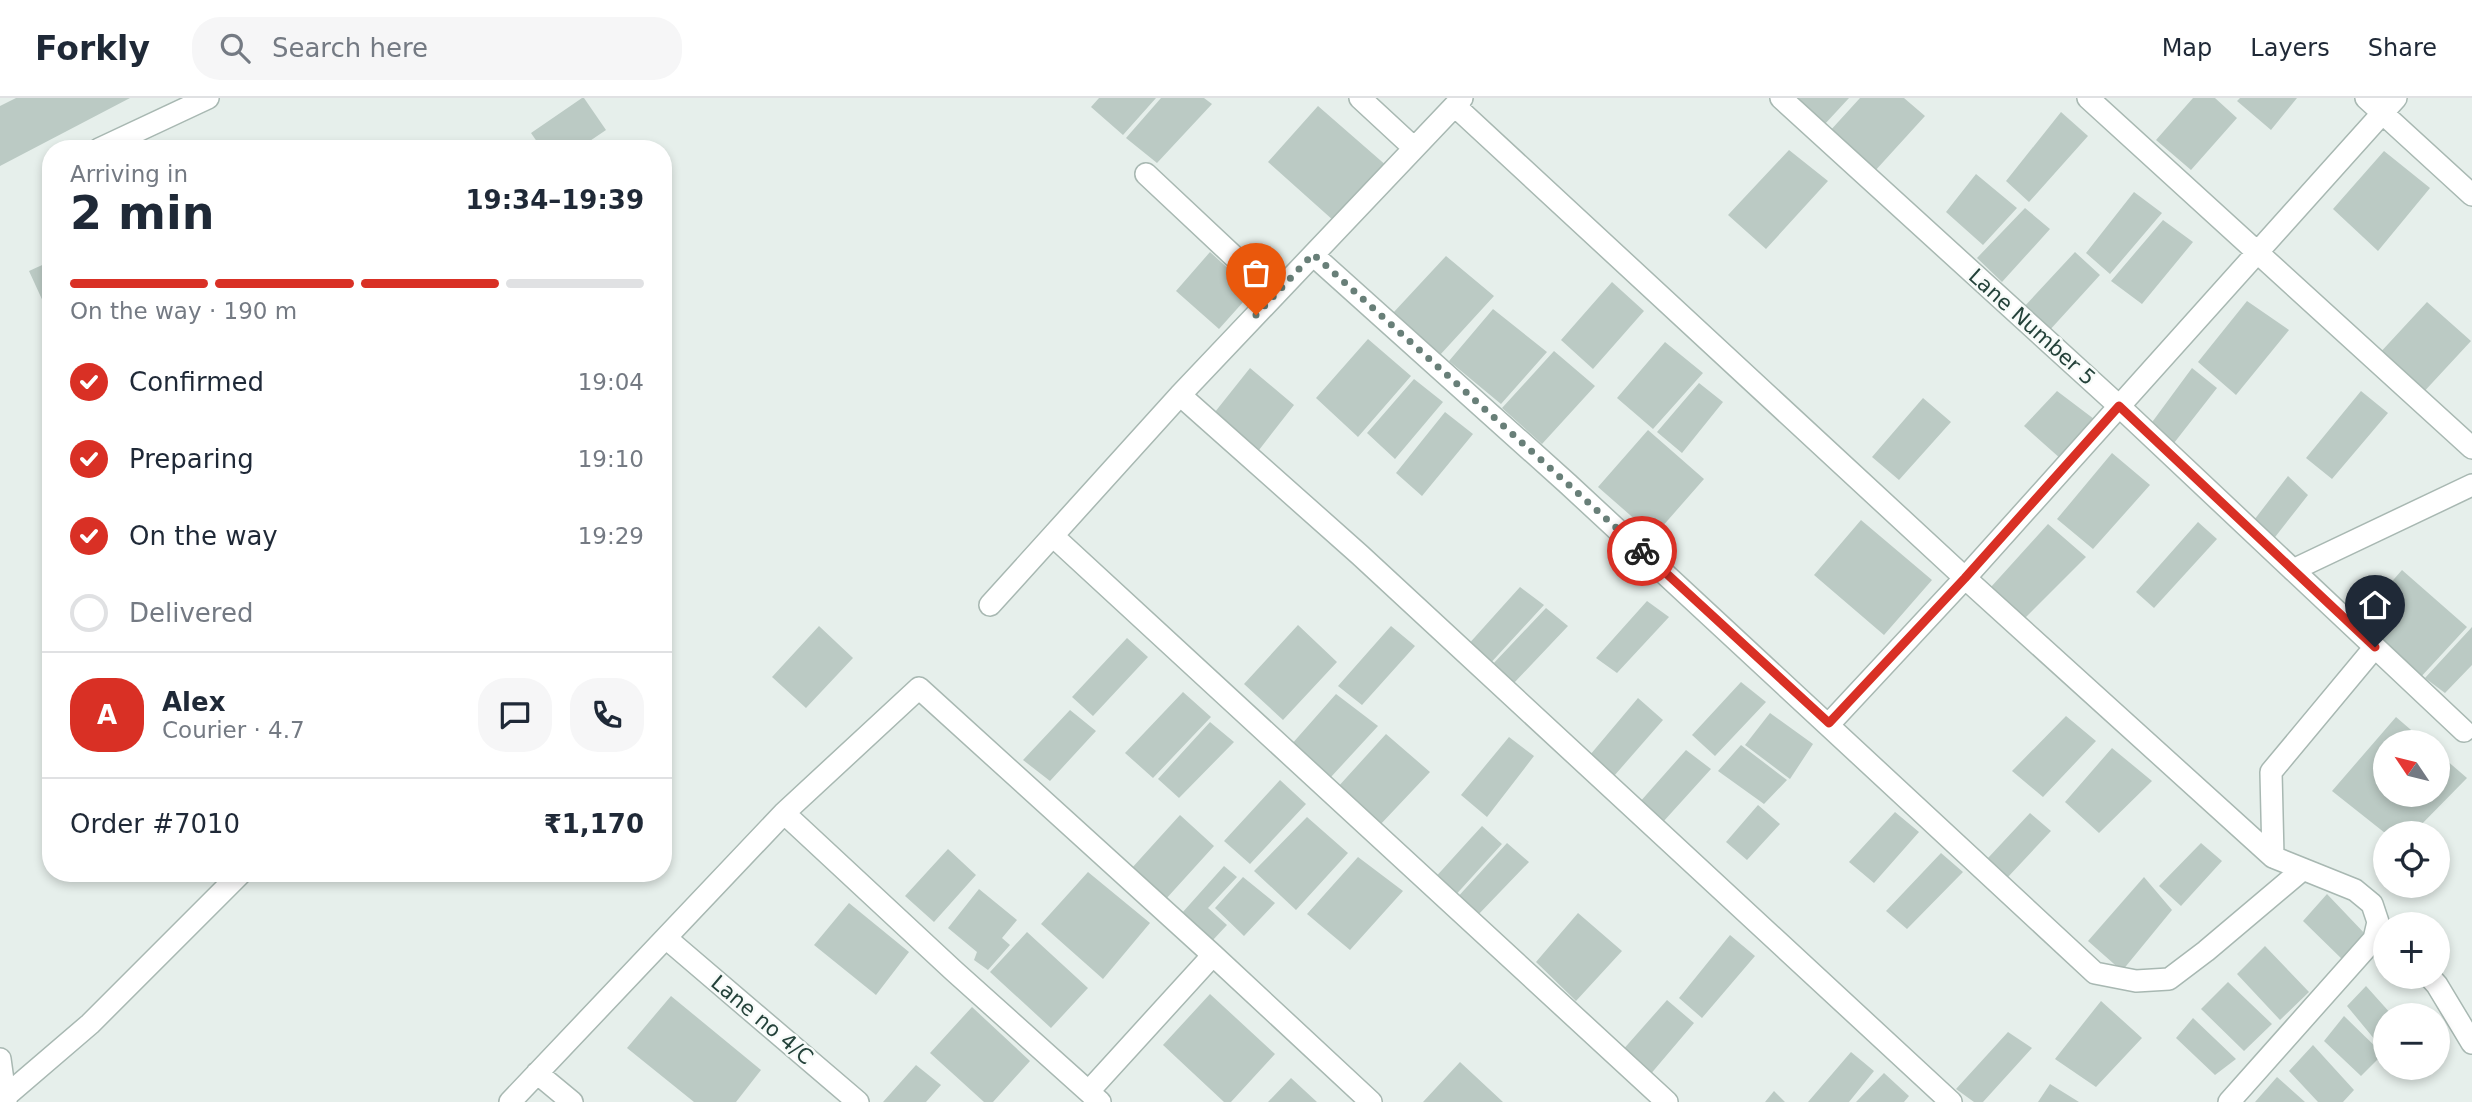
<!DOCTYPE html>
<meta charset="utf-8">
<style>
body{margin:0;font-family:"DejaVu Sans",sans-serif;background:#f6f6f7;color:#1f2937;height:100vh;display:flex;flex-direction:column;font-size:26px;white-space:nowrap}
*{box-sizing:border-box;margin:0}
p{font-size:23px;color:#747a83}
.icon{flex:none;width:38px;height:38px;fill:none;stroke:currentColor;stroke-width:2;stroke-linecap:round;stroke-linejoin:round}
.map{position:relative;flex:1;overflow:hidden}
.details{position:absolute;left:42px;top:42px;width:630px;height:742px;display:flex;flex-direction:column;background:#fff;border-radius:28px;box-shadow:0 4px 10px #0003}
.details>*{flex:none}
.needle{width:46px;rotate:305deg}
.tools{position:absolute;left:2373px;top:632px;display:grid;gap:14px}
.tools a{display:grid;place-items:center;width:77px;height:77px;border-radius:50%;background:#fff;box-shadow:0 4px 10px #0003;font-size:35px}
.pin{position:absolute;display:grid;place-items:center;width:60px;height:60px;color:#fff;margin:-72px -30px;border-radius:50% 50% 50% 0;rotate:-45deg;box-shadow:0 0 7px #0007}
.pin .icon{rotate:45deg}
.courier{position:absolute;display:grid;place-items:center;width:70px;height:70px;margin:-35px;border:5px solid #d93025;border-radius:50%;background:#fff;color:#222;box-shadow:0 2px 9px #0007}
.head em{font-style:normal;font-weight:700}
.head div{display:flex;flex-direction:column-reverse}
.head{display:flex;align-items:center;justify-content:space-between;height:119px;padding:0 28px}
h1{font-size:46px;font-weight:700;line-height:52px}
.bar{display:grid;grid-template-columns:repeat(4,1fr);gap:10px 7px;align-content:center;height:84px;padding:0 28px}
.bar i{height:9px;border-radius:5px;background:#e0e1e3}
.bar .on{background:#d93025}
.bar p{grid-column:span 4}
.line{display:flex;align-items:center;gap:18px;padding:0 28px;border-top:2px solid #e0e1e3}
.line div{flex:1}
.round{display:grid;place-items:center;flex:none;width:74px;height:74px;border-radius:28px;background:#f6f6f7}
ol{padding:0 28px;list-style:none}
li{display:flex;align-items:center;gap:21px;height:77px}
li p{margin-inline-start:auto}
li .icon{padding:7px;border-radius:50%;background:#d93025;color:#fff;stroke-width:4}
li:last-child{color:#747a83}
li i{width:38px;height:38px;border:4px solid #e0e1e3;border-radius:50%}
header{display:flex;align-items:center;gap:42px;box-sizing:border-box;height:98px;padding:0 35px;background:#fff;border-bottom:2px solid #e0e1e3}
header strong{font-size:33px}
nav{display:flex;gap:38px;margin-inline-start:auto;font-size:24px}
.search{width:490px;height:63px;background:#f6f6f7;display:flex;align-items:center;gap:18px;box-sizing:border-box;padding:0 24px;border-radius:28px;color:#747a83;font-size:26px}
.map>svg:first-child{display:block}
</style>
<header>
<strong>Forkly</strong>
<div class="search"><svg class="icon" aria-label="search" viewBox="0 0 24 24"><circle cx="10" cy="10" r="6"/><path d="M15 15l6 6"/></svg>Search here</div>
<nav><a>Map</a><a>Layers</a><a>Share</a></nav>
</header>
<div class="map">
<svg width="2472" height="1004" viewBox="0 0 2472 1004">
<rect width="100%" height="100%" fill="#e6efeb"/>
<!-- building -->
<path fill="#bbcac4" d="M16,0H130L0,68V8Z
M582,0H584L606,32L578,51H542L531,35Z
M1099,0H1156L1123,37L1091,9Z
M1161,0H1204L1212,6L1157,65L1126,40Z
M1793,0H1849L1824,27Z
M1860,0H1904L1925,18L1874,74L1829,34Z
M2193,0H2215L2237,20L2191,72L2156,42Z
M2240,0H2297L2271,32L2237,3Z
M1318,8L1388,69L1334,123L1268,64Z
M2061,14L2088,38L2029,104L2006,83Z
M1789,52L1828,83L1766,151L1728,117Z
M2384,53L2430,90L2378,153L2333,111Z
M1976,76L2017,110L1983,147L1946,114Z
M2134,94L2162,115L2110,176L2086,155Z
M2025,110L2050,131L2002,184L1977,160Z
M2163,122L2193,144L2142,206L2111,183Z
M1210,154L1253,193L1219,231L1176,193Z
M2075,154L2100,177L2048,234L2023,210Z
M1446,158L1494,198L1440,257L1393,215Z
M51,163V221L29,173Z
M1612,184L1644,213L1593,271L1561,242Z
M2247,203L2289,232L2236,297L2198,264Z
M2427,204L2471,243L2420,298L2377,258Z
M1493,211L1547,254L1501,306L1449,263Z
M1368,241L1411,278L1358,339L1316,300Z
M1665,244L1703,275L1653,331L1617,300Z
M1554,253L1595,288L1542,346L1502,310Z
M1250,270L1294,307L1259,352L1215,314Z
M2192,270L2217,290L2174,345L2150,327Z
M1414,281L1443,304L1395,361L1367,335Z
M1699,285L1723,304L1682,355L1657,334Z
M2057,293L2094,321L2061,361L2024,328Z
M2361,293L2388,315L2332,381L2306,360Z
M1923,300L1951,324L1899,382L1872,359Z
M1445,314L1473,336L1422,398L1396,375Z
M1648,332L1704,381L1654,438L1598,389Z
M2112,355L2150,387L2093,451L2057,421Z
M2288,378L2308,397L2272,443L2251,426Z
M1861,422L1932,482L1884,537L1814,477Z
M2198,424L2217,441L2154,510L2136,494Z
M2048,426L2086,459L2025,520L1991,489Z
M2402,472L2467,529L2419,581L2357,523Z
M1520,489L1544,507L1487,569L1466,549Z
M1647,503L1669,519L1617,575L1596,560Z
M1546,510L1568,528L1514,585L1492,567Z
M1298,527L1337,564L1283,622L1244,586Z
M819,528L853,560L806,610L772,579Z
M1391,528L1415,548L1362,607L1338,588Z
M2472,529V567L2445,595L2425,580Z
M1127,540L1148,559L1093,618L1072,599Z
M1741,584L1766,604L1715,658L1692,637Z
M1183,594L1211,619L1153,680L1125,655Z
M1336,596L1378,628L1331,679L1291,647Z
M1638,600L1663,622L1614,678L1590,657Z
M1070,612L1096,633L1050,683L1023,662Z
M1770,615L1813,646L1790,681L1745,647Z
M2066,618L2096,643L2043,699L2012,673Z
M2396,619L2425,644H2385V696H2438V655L2467,680L2413,735H2385L2332,693Z
M1210,624L1234,644L1179,700L1158,681Z
M1386,636L1430,674L1379,728L1337,690Z
M1509,639L1534,658L1487,719L1461,697Z
M1741,647L1787,682L1764,706L1718,673Z
M2112,650L2152,683L2099,735L2065,704Z
M1686,652L1711,671L1663,724L1639,705Z
M1280,682L1306,706L1250,766L1224,743Z
M1758,707L1780,726L1747,762L1726,744Z
M1895,714L1919,734L1874,785L1849,764Z
M2030,715L2051,733L2008,779L1988,760Z
M1180,717L1214,748L1165,802L1131,771Z
M1307,719L1348,755L1296,812L1254,773Z
M1482,728L1502,746L1452,801L1432,783Z
M1507,745L1529,764L1476,819L1455,802Z
M2201,745L2222,763L2181,808L2159,788Z
M948,751L976,777L934,824L905,798Z
M1941,755L1963,774L1907,831L1886,813Z
M1358,759L1403,793L1350,852L1307,816Z
M1224,768L1237,779L1208,810L1227,827L1212,843L1182,815Z
M1088,774L1150,825L1103,881L1041,826Z
M1243,779L1275,805L1244,838L1215,810Z
M2144,779L2172,812L2122,873L2088,843Z
M979,791L1017,822L1002,840L1010,847L988,872L974,862L977,854L948,830Z
M2327,796L2367,838L2346,865L2303,823Z
M849,805L909,854L876,897L814,847Z
M1578,815L1622,853L1576,903L1536,864Z
M1027,834L1088,890L1051,930L990,874Z
M1730,837L1755,858L1702,920L1679,900Z
M2265,848L2309,894L2280,922L2237,876Z
M2228,884L2272,926L2244,953L2201,911Z
M2366,888L2392,917H2385V954L2347,908Z
M1210,896L1275,956L1231,1004H1224L1163,947Z
M671,898L761,972L736,1004H694L627,950Z
M1667,902L1694,925L1649,978L1621,954Z
M2101,903L2142,940L2096,989L2055,961Z
M972,909L1030,963L993,1004H984L930,955Z
M2344,918L2383,956L2361,978L2324,943Z
M2193,920L2236,961L2215,977L2176,940Z
M2008,934L2032,950L1983,1004H1974L1956,991Z
M2313,947L2354,992L2343,1004H2318L2289,973Z
M1851,954L1874,973L1849,1004H1808Z
M1460,964L1503,1004H1423Z
M916,967L941,987L926,1004H883Z
M1884,975L1909,998L1904,1004H1856Z
M2277,979L2305,1004H2255Z
M1291,980L1317,1004H1268Z
M2050,986L2079,1004H2038Z
M1774,993L1785,1004H1765Z"/>
<g fill="none" stroke-linecap="round" stroke-linejoin="round">
<!-- minor casing -->
<g stroke="#a8b8b2" stroke-width="24">
<path id="minor" d="M1360,0L1414,50
M1781,0L2119,308L2464,633
M2088,0L2472,350
M2366,0L2472,97
M1455,8L1965,480L2273,759L2355,792L2372,806L2378,824L2374,841L2229,1004
M99,51L208,0
M1146,76L1275,197
M1313,157L1568,386L2095,875L2136,883L2169,881L2206,853L2302,772
M1180,297L1360,457L1951,1004
M1054,439L1667,1004
M2293,472L2472,387
M990,507L1180,297L1462,0
M1829,626L1965,480L2396,0
M784,715L954,873L1100,1004
M2273,759L2271,674L2375,549
M666,840L858,1004
M2429,878L2437,887L2472,945
M537,975L572,1004
M1089,993L1213,857
M6,998L90,926L241,775
M510,1004L784,715L919,590L1213,857L1371,1004"/>
</g>
<!-- tertiary casing -->
<g stroke="#a8b8b2" stroke-width="24">
<path id="tertiary" d="M0,961L6,1004"/>
</g>
<!-- minor -->
<use href="#minor" stroke="#fff" stroke-width="21"/>
<!-- tertiary -->
<use href="#tertiary" stroke="#fff" stroke-width="21"/>
</g>
<g fill="none" stroke-linecap="round" stroke-linejoin="round">
<!-- done -->
<path stroke="#687f78" stroke-width="7" stroke-dasharray="0 12.6" d="M1256,217L1313,156L1642,453"/>
<!-- route -->
<path stroke="#d93025" stroke-width="9" d="M1642,453L1829,625L1965,480L2119,308L2375,549"/>
</g>
<g text-anchor="middle" stroke-width="5" stroke-linejoin="round" paint-order="stroke">
<!-- street labels -->
<g font-size="21" fill="#24423a" stroke="#f7fbf9">
<text transform="translate(2032 229) rotate(42)" y="7">Lane Number 5</text>
<text transform="translate(762 922) rotate(40)" y="7">Lane no 4/C</text>
</g>
</g>
</svg>
<div class="tools">
<a><svg class="needle" viewBox="-14 -14 28 28"><path d="M0-13l5 13h-10z" fill="#e53935"/><path d="M0 13l5-13h-10z" fill="#747a83"/></svg></a>
<a><svg class="icon" aria-label="locate" viewBox="0 0 24 24"><circle cx="12" cy="12" r="6"/><path d="M12 2v4M12 18v4M2 12h4M18 12h4"/></svg></a>
<a>+</a>
<a>−</a>
</div>
<div class="pin" style="left:1256px;top:217px;background:#ea580c"><svg class="icon" aria-label="bag" viewBox="0 0 24 24"><path d="M5 8h14l-1 12H6zM9 8a3 3 0 0 1 6 0"/></svg></div>
<div class="pin" style="left:2375px;top:549px;background:#1f2937"><svg class="icon" aria-label="home" viewBox="0 0 24 24"><path d="M3 11l9-7 9 7M6 9v11h12V9"/></svg></div>
<div class="courier" style="left:1642px;top:453px"><svg class="icon" aria-label="bike" viewBox="0 0 24 24"><circle cx="6" cy="16" r="4"/><circle cx="18" cy="16" r="4"/><path d="M6 16l4-8h5l3 8M10 8l3 8H6M13 5h3"/></svg></div>
<section class="details">
<div class="head"><div><h1>2 min</h1><p>Arriving in</p></div><em>19:34–19:39</em></div>
<div class="bar"><i class="on"></i><i class="on"></i><i class="on"></i><i></i><p>On the way · 190 m</p></div>
<ol>
<li><svg class="icon" aria-label="check" viewBox="0 0 24 24"><path d="M5 12l5 5 9-10"/></svg>Confirmed<p>19:04</p></li>
<li><svg class="icon" aria-label="check" viewBox="0 0 24 24"><path d="M5 12l5 5 9-10"/></svg>Preparing<p>19:10</p></li>
<li><svg class="icon" aria-label="check" viewBox="0 0 24 24"><path d="M5 12l5 5 9-10"/></svg>On the way<p>19:29</p></li>
<li><i></i>Delivered</li>
</ol>
<div class="line" style="height:126px"><b class="round" style="background:#d93025;color:#fff">A</b><div><b>Alex</b><p>Courier · 4.7</p></div><a class="round"><svg class="icon" aria-label="chat" viewBox="0 0 24 24"><path d="M4 5h16v11H9l-5 4z"/></svg></a><a class="round"><svg class="icon" aria-label="phone" viewBox="0 0 24 24"><path d="M5 4h4l2 5-3 2q2 4 5 5l2-3 5 2v4C11 20 4 13 5 4z"/></svg></a></div>
<div class="line" style="height:91px"><div>Order #7010</div><b>₹1,170</b></div>
</section>
</div>
